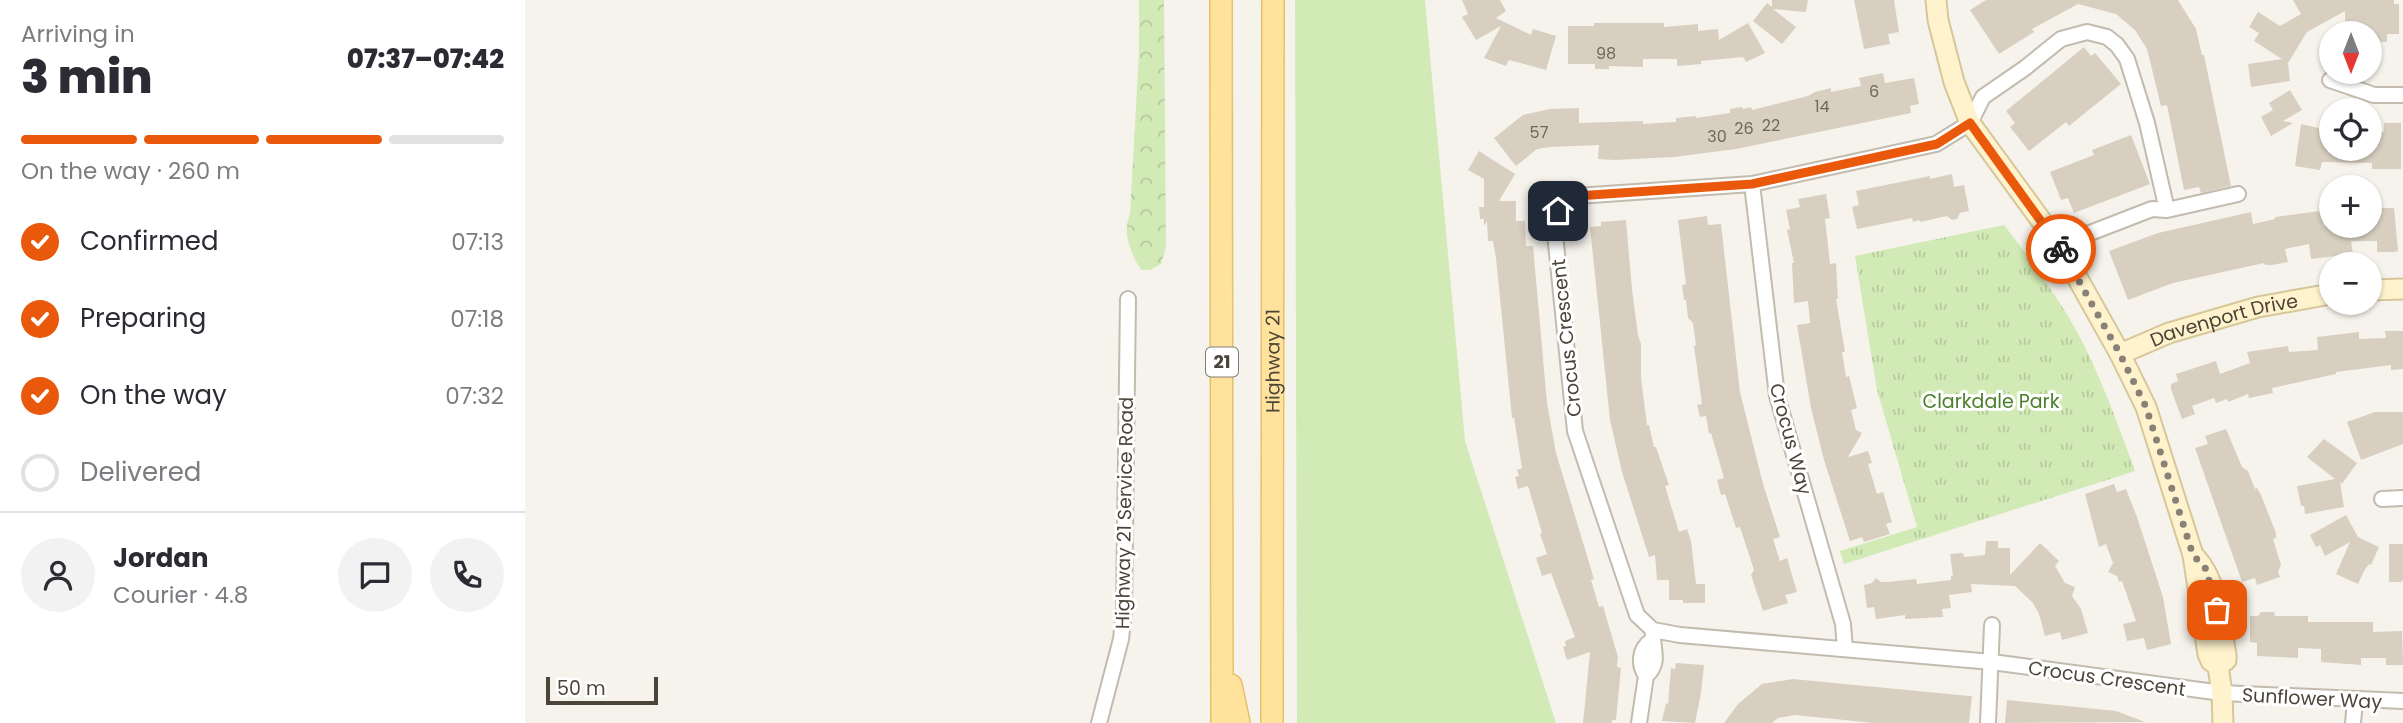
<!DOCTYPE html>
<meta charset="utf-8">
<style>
body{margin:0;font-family:Poppins,sans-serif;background:#f2f2f3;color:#2b2b33;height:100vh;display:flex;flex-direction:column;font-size:26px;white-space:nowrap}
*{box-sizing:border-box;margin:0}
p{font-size:23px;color:#7c7c81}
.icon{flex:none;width:38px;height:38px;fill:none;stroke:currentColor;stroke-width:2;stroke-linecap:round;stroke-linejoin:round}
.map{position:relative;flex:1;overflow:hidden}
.sheet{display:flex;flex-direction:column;background:#fff;width:525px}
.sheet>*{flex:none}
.needle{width:46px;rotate:180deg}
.buttons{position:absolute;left:1794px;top:21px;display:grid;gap:14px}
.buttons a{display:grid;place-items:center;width:63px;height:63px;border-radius:50%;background:#fff;box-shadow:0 2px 5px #0004;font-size:35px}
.scale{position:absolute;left:21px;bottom:18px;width:112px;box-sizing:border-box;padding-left:7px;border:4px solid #4b4439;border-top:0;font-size:19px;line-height:24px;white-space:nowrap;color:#4b4439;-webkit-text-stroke:5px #fff;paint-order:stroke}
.pin{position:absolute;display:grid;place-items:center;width:60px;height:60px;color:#fff;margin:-30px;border-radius:14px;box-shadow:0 4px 10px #0006}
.courier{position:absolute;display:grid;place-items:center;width:70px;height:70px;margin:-35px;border:5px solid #ea580c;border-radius:50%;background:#fff;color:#222;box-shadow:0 2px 9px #0007}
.head em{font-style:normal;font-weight:800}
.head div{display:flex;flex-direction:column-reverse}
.head{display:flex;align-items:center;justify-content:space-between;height:119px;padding:0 21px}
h1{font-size:46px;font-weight:800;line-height:52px}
.bar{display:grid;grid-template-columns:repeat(4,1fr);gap:10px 7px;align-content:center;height:84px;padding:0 21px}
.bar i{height:9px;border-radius:5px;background:#e1e1e2}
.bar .active{background:#ea580c}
.bar p{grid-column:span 4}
.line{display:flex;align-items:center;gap:18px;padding:0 21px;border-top:2px solid #e1e1e2}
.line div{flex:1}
.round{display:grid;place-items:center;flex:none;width:74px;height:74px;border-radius:37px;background:#f2f2f3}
ol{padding:0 21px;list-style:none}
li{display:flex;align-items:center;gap:21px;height:77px}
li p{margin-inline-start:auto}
li .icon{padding:7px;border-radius:50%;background:#ea580c;color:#fff;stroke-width:4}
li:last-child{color:#7c7c81}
li i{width:38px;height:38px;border:4px solid #e1e1e2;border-radius:50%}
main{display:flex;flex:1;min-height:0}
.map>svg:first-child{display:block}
</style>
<main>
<section class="sheet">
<div class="head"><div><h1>3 min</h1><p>Arriving in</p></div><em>07:37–07:42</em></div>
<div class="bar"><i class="active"></i><i class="active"></i><i class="active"></i><i></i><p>On the way · 260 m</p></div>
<ol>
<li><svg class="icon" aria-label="check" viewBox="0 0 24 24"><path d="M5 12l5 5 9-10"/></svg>Confirmed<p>07:13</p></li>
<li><svg class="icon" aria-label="check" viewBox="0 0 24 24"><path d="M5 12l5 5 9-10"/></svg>Preparing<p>07:18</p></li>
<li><svg class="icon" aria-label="check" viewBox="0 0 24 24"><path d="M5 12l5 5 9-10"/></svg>On the way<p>07:32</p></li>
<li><i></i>Delivered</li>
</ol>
<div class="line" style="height:126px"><a class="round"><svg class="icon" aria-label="person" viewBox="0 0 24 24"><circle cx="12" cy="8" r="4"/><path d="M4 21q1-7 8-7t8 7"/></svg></a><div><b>Jordan</b><p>Courier · 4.8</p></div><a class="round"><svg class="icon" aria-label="chat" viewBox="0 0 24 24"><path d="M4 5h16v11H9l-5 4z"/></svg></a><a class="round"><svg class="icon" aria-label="phone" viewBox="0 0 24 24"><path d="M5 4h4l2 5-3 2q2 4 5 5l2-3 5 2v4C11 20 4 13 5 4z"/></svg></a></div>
</section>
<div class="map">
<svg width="1878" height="723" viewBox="0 0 1878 723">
<defs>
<pattern id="forest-crowns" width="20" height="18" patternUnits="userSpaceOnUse" patternTransform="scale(1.75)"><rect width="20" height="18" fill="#d2eab5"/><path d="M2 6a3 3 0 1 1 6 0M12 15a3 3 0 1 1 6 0" fill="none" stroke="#b6ca9c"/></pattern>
<pattern id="park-tufts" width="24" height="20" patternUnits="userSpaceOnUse" patternTransform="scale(1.75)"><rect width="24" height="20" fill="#d2eab5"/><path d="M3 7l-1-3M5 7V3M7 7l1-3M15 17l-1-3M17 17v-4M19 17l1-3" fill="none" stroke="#b6ca9c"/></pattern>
</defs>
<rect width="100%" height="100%" fill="#f6f3ec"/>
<!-- grass -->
<path fill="#d2eab5" d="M770,0H900L940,441L1031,723H772Z"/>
<!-- forest -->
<path fill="url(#forest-crowns)" d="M614,0H639L641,247L636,264L625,270H616C605,251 597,234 605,214L614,52Z"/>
<!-- park -->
<path fill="url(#park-tufts)" d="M1479,225C1508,262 1535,300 1557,341C1578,383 1594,427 1610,471L1319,564L1315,551L1392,527L1352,390L1330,256Z"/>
<!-- building -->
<path fill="#d8cfc1" d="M937,0H975L981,11L971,18L1006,35L1008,29L1031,36L1021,70L984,60L981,66L959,58L976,26L951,40L937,17L943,14Z
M1247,0H1283L1281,12L1248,9L1271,27L1257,44L1228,21L1242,3L1247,7Z
M1329,0H1369L1374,32L1363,34L1365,44L1339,49Z
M1461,0H1653L1671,29L1677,55H1679L1706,186L1676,193L1674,187L1659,190L1642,105L1636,106L1622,49L1610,30L1591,14L1553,4L1507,29L1509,32L1474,54L1445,10Z
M1768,0H1869V4H1874V34H1862V42H1844L1843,26H1820V11L1782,32L1763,63L1765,81L1726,87L1723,64L1757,59L1729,41L1734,33L1724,27L1733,12L1755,26L1776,14Z
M1069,23H1139V27L1173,24V31L1193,29L1194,40L1223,23L1240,53L1221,62L1218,57L1176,61V64L1152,66V59H1118V67L1084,66V69H1070V64H1043V26H1069Z
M1559,47L1566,56L1570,53L1596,84L1544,126L1541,122L1504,151L1485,127L1490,123L1481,111Z
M1358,73L1360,83L1389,78L1394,104L1385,106L1386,113L1211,149L1149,157L1089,160L1073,159L1074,145L1025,147L1012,149L991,166L969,138L998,115L1025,109L1054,108V123L1118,121V124L1151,122V118L1171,116V118L1205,113V109L1217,107L1218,109L1226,107L1227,110L1283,96L1290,92L1306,88V92L1336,86L1334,78Z
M1765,90L1777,110L1758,121L1768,123L1746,136L1736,117L1748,110L1744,103Z
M1859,123H1876V169H1847V163L1797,162L1795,170L1770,166L1776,124L1806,131V149H1847V136H1852V132H1859Z
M1606,135L1625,184L1549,213L1543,198L1536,200L1525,172L1569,155L1567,150Z
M954,151L990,174L974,201H991V221H1000L1001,246H1008L1022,403L1031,453L1069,579L1066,580L1074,607L1078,606L1093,657L1092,667L1096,668L1091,720H1087V723H1058L1065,652L1042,660L1038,647L1041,646L1040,641L1050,637L1026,573L1017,576L1011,558L1022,554L1015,534L1017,533L1003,486L993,489L990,477L994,476L992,470L997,468L989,418H987L971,258L968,241H963L962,221L959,226V219H955L954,207H959V179L943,170Z
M1427,174L1429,187L1439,185L1444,211L1435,213L1432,219L1427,220L1422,216L1395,222L1394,220L1388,222L1387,218L1332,229L1327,207L1334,205L1331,191L1405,176V179Z
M1301,194L1305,218L1300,219L1305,264L1311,263L1313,299H1311L1320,352H1317L1321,377L1324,376L1332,408L1326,410L1331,430L1337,433L1323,457L1343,451L1347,463L1343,464L1352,494L1358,492L1367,522L1361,524L1365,534L1339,542L1337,537L1325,541L1299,460L1286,408L1272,325L1285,323L1283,301L1269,303L1267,263H1269L1262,230L1265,229L1261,210L1275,207L1273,199Z
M1857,208H1869L1873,251L1870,252H1852V241H1826L1828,254L1786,259L1784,244L1760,249L1763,262L1747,265H1740L1739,263L1648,283L1603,300L1584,251L1633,233L1726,212L1728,224L1750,219V217L1795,211L1799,226H1844V214H1857Z
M1182,216L1183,225L1196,224L1215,392L1238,484L1255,537L1248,539L1255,561L1262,558L1272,592L1260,595L1263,603L1238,611L1226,575L1229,570L1215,527L1211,528L1200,494L1196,495L1192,480L1199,478L1186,433L1184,434L1181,416L1175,417L1172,405L1177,404L1169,346L1171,345L1168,323L1163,318L1161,300H1159L1157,285L1161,284L1153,220Z
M1101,220L1107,289L1113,335L1116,344V378L1122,425H1124L1129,447H1131L1133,453L1144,485L1140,486L1154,532L1162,529L1166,541L1171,584H1180V603H1158V600H1144V580H1132L1130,555L1124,557L1097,472L1085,420L1065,227L1076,226V222Z
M1860,331H1878V369L1866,370V365L1811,372V374L1747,388L1748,393L1724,398L1723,394L1703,402L1702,399L1691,403L1689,398L1667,406L1670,414L1657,419L1646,389V384L1653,381L1651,374L1691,361L1695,374L1725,363L1722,352L1763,346L1764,352L1793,350L1792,337L1834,332V339L1861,338Z
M1850,412H1878V444L1836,460L1822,422Z
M1701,429L1717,467L1723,471L1730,489L1732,488L1736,495L1751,533V538L1748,539L1756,565L1753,572L1755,577L1732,585L1730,578L1717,582L1670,448L1683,444L1680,436Z
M1799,439L1832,463L1817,484L1815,482L1819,507L1780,514L1779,506H1776L1772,486L1810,479L1782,457Z
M1589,484L1592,492L1601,489L1612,517L1638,597L1646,644L1622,650L1619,638L1602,641L1598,624L1611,621L1597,581L1594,582L1592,576L1583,572L1588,563L1581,544L1574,547L1560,494Z
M1821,515L1833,537L1854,547L1846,565L1844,564L1839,571L1833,584L1811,574L1825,542L1800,556L1795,545L1791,547L1785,535Z
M1461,541H1473V548H1485V575L1515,543L1534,561L1530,566L1540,583L1550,587L1547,596L1556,609L1563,633L1537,640L1535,632L1520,636L1514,614L1508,603L1490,586L1446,584L1447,592L1424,595L1426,608L1417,609L1418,617L1380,619V615L1351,619L1349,607L1342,608L1339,585L1347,583L1351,578L1356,582H1362L1391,579L1392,584L1426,580V576H1428L1425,554L1438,553L1439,557L1460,555Z
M1864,544H1878V580L1876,582H1864Z
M1736,612H1749L1750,616H1783V622H1848V632L1877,631L1878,665H1861V658H1836V665L1796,662V649L1773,648V658L1732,656V643L1725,642V616H1733Z
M1151,663L1179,665L1176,693L1170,723L1137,721L1141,703L1143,704L1146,668L1150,669Z
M1268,679L1444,696H1447L1444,723H1349L1270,715L1253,718L1247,723H1199L1213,704L1237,684Z
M1482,700L1591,711L1620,722L1480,723Z"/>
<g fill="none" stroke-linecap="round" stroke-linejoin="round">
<!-- street casing -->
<g stroke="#c2bbae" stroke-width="18">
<path id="street" d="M1805,80L1849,95H1878
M1227,184L1252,396L1318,624L1320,649
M1642,210L1622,123L1602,59L1592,45L1582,37L1562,32L1536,39L1500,68L1458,97L1445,123L1411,144L1227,184L1037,197L1029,224L1050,431L1112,615L1128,630L1155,635L1467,662L1697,693L1878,701
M1534,245L1627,209L1642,210L1713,194
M1857,499L1878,498
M1121,676C1113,664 1114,649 1127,640
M574,723L596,639L599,611L603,299
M1114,723L1121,676C1137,662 1126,647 1128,630
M1463,723L1467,625
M1828,723L1830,701"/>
</g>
<!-- secondary casing -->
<g stroke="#d6c79b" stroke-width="23">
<g id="secondary">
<path d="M1411,0L1413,20L1429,82L1445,123L1534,245L1595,354L1621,407L1668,555L1683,654L1686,661L1693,666L1697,693L1698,723"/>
<path d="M1844,290L1878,289"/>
<path id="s1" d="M1595,354L1644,333L1733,307L1806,294"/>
<path d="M1671,558C1693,582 1694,623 1701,654V660L1693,666"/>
</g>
</g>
<!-- primary casing -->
<g stroke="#e6c16a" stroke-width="24">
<g id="primary">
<path d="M696,0L697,723"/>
<path d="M706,685L714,723"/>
<path id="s2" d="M747,723L748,0"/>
</g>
</g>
<!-- street -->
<use href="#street" stroke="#fff" stroke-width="14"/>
<!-- secondary -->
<use href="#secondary" stroke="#fff3cd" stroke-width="19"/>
<!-- primary -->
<use href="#primary" stroke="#ffe39c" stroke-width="21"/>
</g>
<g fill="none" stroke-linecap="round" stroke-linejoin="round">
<!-- done -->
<path stroke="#878178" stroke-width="7" stroke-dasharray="0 12.6" d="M1536,249L1595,354L1621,407L1668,555L1681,569L1692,610"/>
<!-- route -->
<path stroke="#ea580c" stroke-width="9" d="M1033,211L1037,197L1227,184L1412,144L1445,123L1536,249"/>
</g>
<g text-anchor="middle" stroke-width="6" stroke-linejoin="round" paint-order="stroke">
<!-- number labels -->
<g font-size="16" fill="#6e675b">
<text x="1081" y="59">98</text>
<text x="1349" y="97">6</text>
<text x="1297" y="112">14</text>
<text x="1246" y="131">22</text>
<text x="1219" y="134">26</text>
<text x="1014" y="138">57</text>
<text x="1192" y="142">30</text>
</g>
<!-- shield labels -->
<rect fill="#fff" stroke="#817c74" stroke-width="2" x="681" y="347.5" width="32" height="29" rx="5"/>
<g font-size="18" font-weight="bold" fill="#4b4439">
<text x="697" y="368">21</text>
</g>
<!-- street labels -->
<g font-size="19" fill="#4b4439" stroke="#fff">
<text dy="7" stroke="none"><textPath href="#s1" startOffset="110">Davenport Drive</textPath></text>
<text transform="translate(1041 338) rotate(-96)" y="7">Crocus Crescent</text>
<text dy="7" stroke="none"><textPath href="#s2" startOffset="362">Highway 21</textPath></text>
<text transform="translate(1266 439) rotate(75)" y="7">Crocus Way</text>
<text transform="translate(599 513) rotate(-89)" y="7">Highway 21 Service Road</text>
<text transform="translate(1582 678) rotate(8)" y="7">Crocus Crescent</text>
<text transform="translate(1787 698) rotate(3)" y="7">Sunflower Way</text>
</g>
<!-- park labels -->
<g font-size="19" fill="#4a7f2a" stroke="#fff">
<text x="1466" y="408">Clarkdale Park</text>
</g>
</g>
</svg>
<div class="buttons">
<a><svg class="needle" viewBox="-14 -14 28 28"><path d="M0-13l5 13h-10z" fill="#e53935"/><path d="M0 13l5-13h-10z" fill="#7c7c81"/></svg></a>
<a><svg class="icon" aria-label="locate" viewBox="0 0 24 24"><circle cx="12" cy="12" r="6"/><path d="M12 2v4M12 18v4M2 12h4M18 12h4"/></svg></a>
<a>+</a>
<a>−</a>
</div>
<div class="scale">50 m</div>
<div class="pin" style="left:1692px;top:610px;background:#ea580c"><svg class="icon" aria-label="bag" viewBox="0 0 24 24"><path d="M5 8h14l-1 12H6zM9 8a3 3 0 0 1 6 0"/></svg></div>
<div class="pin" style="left:1033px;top:211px;background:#1f2937"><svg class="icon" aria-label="home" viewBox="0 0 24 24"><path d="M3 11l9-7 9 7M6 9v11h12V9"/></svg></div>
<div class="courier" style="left:1536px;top:249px"><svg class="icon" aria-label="bike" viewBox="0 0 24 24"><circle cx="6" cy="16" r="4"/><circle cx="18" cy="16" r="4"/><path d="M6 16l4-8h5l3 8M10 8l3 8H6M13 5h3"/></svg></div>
</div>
</main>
